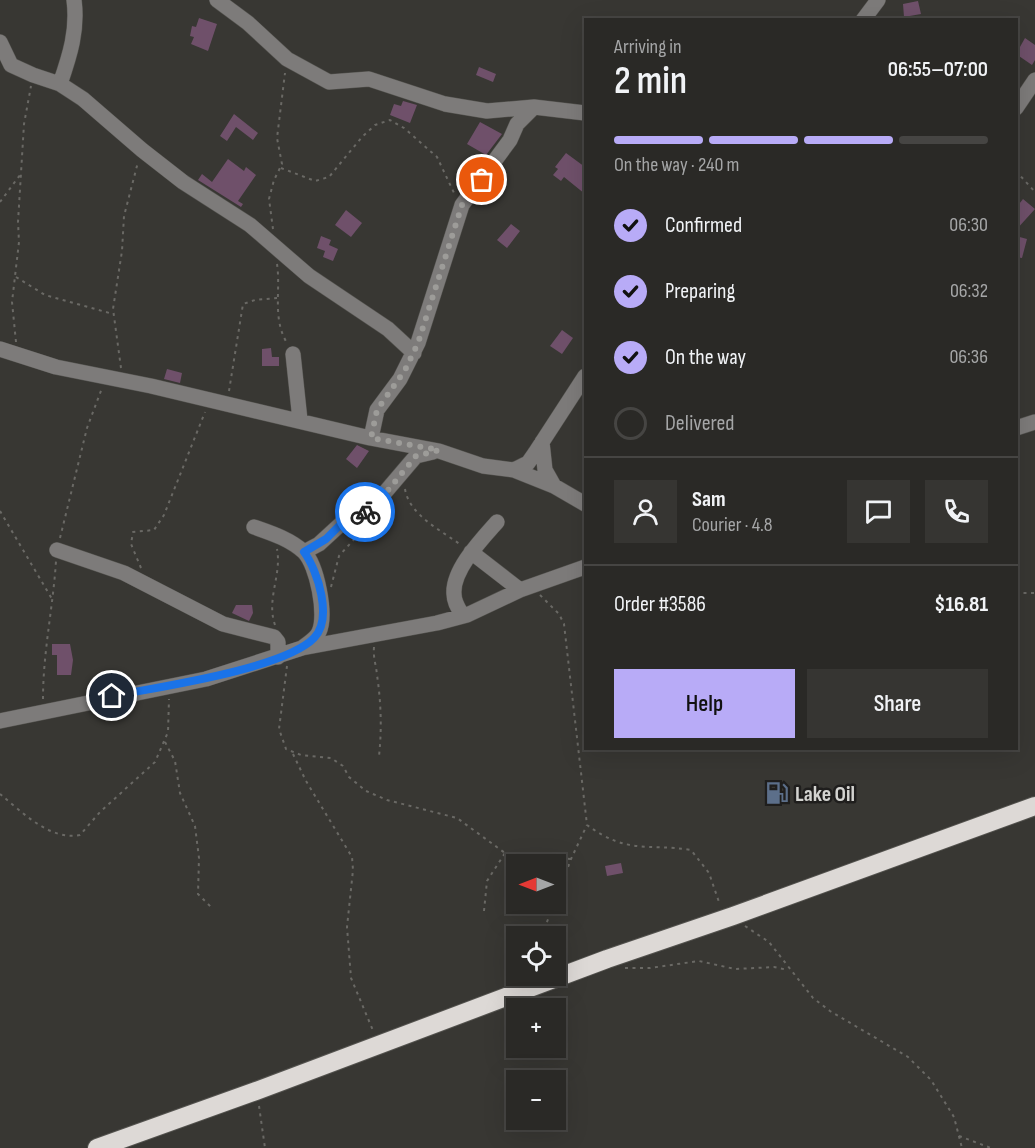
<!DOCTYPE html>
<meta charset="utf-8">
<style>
body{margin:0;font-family:"Sofia Sans Condensed",sans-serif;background:#363532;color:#f1f3f6;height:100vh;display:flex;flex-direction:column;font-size:22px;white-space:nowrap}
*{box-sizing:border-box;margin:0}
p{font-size:20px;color:#a5a6a7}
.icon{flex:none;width:33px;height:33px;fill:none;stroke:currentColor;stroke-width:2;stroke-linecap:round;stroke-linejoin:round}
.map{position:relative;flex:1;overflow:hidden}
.sheet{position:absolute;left:584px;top:18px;width:434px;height:732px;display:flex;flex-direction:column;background:#2a2926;border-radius:0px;box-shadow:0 6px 24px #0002,0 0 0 2px #464543}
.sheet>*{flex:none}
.needle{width:39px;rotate:270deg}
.tools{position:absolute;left:506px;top:854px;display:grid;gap:12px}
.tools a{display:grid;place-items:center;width:60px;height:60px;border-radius:0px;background:#2a2926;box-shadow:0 6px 24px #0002,0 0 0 2px #464543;font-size:30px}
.pin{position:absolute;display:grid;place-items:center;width:51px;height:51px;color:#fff;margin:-26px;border:3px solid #fff;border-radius:50%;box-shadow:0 2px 6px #0007}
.courier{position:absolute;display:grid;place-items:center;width:60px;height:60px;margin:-30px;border:4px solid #1a73e8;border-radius:50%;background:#fff;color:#222;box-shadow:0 2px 8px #0007}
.headline em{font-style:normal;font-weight:600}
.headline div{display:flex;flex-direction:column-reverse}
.headline{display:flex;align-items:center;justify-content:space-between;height:102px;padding:0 30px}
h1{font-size:39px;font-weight:600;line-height:45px}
.bar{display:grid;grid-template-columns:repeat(4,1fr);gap:9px 6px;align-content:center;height:72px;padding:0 30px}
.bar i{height:8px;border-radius:4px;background:#464543}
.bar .on{background:#b8abf7}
.bar p{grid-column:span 4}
.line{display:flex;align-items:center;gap:15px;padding:0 30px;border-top:2px solid #464543}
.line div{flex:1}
.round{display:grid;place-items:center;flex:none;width:63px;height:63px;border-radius:0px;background:#363532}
ol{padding:0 30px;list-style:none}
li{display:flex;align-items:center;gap:18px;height:66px}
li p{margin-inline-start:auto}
li .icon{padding:6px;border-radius:50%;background:#b8abf7;color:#111;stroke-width:4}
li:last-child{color:#a5a6a7}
li i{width:33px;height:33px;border:3px solid #464543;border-radius:50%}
.primary-button{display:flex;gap:12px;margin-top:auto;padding:12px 30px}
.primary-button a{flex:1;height:69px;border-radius:0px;background:#b8abf7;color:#111;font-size:24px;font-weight:600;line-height:69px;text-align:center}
.primary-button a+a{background:#363532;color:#f1f3f6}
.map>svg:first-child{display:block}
</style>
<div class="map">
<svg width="1035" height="1148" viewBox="0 0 1035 1148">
<rect width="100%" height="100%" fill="#383733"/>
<!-- building -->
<path fill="#6f506a" d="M918,1L921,14L904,17L903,4Z
M199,18L217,24L208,51L191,44L194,37L190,36L192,26L196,27Z
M1025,38L1035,45V60L1032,65L1016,54Z
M479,67L496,74L493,82L476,75Z
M403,101L417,105L410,123L390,115L394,104L401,106Z
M234,114L258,133L253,140L236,127L227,141L220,136Z
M480,122L502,134L486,155L467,144Z
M566,153L585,167V194L564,177L561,181L553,175L558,169L555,167Z
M228,159L244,171L246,167L256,175L238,201L243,204L241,207L198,180L202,174L212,182Z
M1023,199L1035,209L1016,230V208Z
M346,210L362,223L351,237L335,225Z
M511,224L520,231L507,248L497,240Z
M321,236L331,240L329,245L338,249L333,261L323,257L325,251L317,248Z
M1016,236L1027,239L1022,258L1016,257Z
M562,330L573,338L562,354L550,346Z
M271,348L272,357H279V366H262V349Z
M167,369L182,373L180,383L164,379Z
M357,445L369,451L357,468L346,459Z
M236,605H252L253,613L249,621L232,613Z
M52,644H70L73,660L71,675H57V655H52Z
M621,863L623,873L607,876L605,866Z"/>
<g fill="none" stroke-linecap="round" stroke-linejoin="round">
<!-- minor casing -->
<g stroke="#54534f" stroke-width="16">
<path id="minor" d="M217,0L248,23L287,59L329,82L369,79L445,104L487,111L534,107L585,113
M863,20L878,0
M0,42L11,65L33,75L60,84L83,99L142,150L183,182L250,225L309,276L388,329L414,353
M60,84C70,55 78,30 74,0
M1016,108L1035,80
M0,349L56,367L151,386L370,438L439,451L483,466L514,470L554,486L585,504
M293,354L300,420
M1016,428L1035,422
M371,438L377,410L400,379L418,343L462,205L510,140L517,124L534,107
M542,442L545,470L554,486
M514,470L528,463L535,453L585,376
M254,527C271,533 290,539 304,552C317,565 327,615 319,632C316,639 308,643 302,648
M57,550L124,573L223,624L274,637L278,642V657
M304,552L319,544L343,522L370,510L416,456L433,452
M471,552L520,590
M463,616C459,609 454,603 454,594C452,570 482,539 497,522
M0,721L206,679L302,648L437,623L467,615L520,590L585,567"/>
</g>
<!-- highway casing -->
<g stroke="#54534f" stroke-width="20">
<path id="highway" d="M97,1148L256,1091L607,959L733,916L1035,806"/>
</g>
<!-- path -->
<path stroke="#6a6965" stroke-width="2" stroke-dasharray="3 4.5" stroke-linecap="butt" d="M281,168L315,181L329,177L362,137L375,125L390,120L404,128L437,157L455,195
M1016,171L1035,192
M0,202L20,175
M273,229L269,199L274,180L282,164L277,138L285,73
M277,264C281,291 272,318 287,343
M16,277L45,295L113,314
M16,342L12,302L19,242L18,222L24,124L31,86
M121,368L113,309L122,251L124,216L138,162
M229,391L243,304L255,300L277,298
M405,489C409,515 442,531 461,545
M0,511L52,599
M60,538L87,428L102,388
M141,568L131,544L133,532L154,530L164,515L205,412
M331,587L339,556L366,526
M1016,593H1035
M540,595L559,614L564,624L587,825C628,855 647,843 691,850L709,873L720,905
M275,625C266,599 282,575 277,549
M374,647C373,658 376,664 377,675C381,702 382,729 379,756
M287,666L279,729L286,749L301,755L331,758L343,766L349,777L366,791L387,800L457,818L505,853L514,856L571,859
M43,699C43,652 53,608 56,561
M165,742L175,761L180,793L195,826L199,858L198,894L211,907
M293,754L306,781L352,857L353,870L347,927L351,978L374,1033
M0,794C22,812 50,841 80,835L100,812L155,762L168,732L169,699
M555,902L571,859L587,825
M484,911L487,881L505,853
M745,926L769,942L813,998L830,1011L908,1057L931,1080L954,1117L962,1148
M541,936L555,903
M625,968H650L699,961L735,969L774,967L788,970
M259,1106L265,1148
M959,1136L991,1148"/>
<!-- minor -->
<use href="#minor" stroke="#7d7b7a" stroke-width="15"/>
<!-- highway -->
<use href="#highway" stroke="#ddd9d6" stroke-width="18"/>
</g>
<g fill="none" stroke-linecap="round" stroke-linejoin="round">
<!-- done -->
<path stroke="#9d9c99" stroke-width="6" stroke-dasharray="0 10.8" d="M365,512L380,500L416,456L439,450L371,438L377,410L405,370L418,343L462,205L482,180"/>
<!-- route -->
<path stroke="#1a73e8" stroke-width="8" d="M112,696C158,687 284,669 314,638C333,619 318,571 304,552L326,539L343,522L365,512"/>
</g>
<!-- icons -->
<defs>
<g id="fuel-bare" transform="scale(1.8)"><path d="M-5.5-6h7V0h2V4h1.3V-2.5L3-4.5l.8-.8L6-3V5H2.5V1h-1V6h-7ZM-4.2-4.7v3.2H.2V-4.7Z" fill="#5c6f8a" stroke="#1f1e1d" stroke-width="2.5" paint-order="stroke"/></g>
</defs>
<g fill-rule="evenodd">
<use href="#fuel-bare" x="777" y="793"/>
</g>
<g text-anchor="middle" stroke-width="5" stroke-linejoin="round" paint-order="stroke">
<!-- poi labels -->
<g font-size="22" font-weight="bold" fill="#d3d3d0" stroke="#1f1e1d" text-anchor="start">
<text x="795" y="801">Lake Oil</text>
</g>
</g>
</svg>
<div class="tools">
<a><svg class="needle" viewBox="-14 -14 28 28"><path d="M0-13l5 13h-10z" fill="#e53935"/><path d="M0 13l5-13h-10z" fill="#a5a6a7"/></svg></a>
<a><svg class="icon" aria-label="locate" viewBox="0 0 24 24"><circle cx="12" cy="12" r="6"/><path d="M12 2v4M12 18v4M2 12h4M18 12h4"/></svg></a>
<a>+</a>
<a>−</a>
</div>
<div class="pin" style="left:482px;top:180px;background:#ea580c"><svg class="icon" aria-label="bag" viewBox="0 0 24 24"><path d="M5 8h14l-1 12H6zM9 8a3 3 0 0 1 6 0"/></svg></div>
<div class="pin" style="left:112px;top:696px;background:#1f2937"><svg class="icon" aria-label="home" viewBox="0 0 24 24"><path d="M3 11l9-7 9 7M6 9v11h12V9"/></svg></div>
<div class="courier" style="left:365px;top:512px"><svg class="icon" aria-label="bike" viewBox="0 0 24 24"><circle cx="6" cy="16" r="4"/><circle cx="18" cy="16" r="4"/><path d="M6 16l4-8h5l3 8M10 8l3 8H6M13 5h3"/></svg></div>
<section class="sheet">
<div class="headline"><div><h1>2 min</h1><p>Arriving in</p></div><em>06:55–07:00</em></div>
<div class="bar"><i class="on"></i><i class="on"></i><i class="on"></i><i></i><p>On the way · 240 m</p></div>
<ol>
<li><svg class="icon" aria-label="check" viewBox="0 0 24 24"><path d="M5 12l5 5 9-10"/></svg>Confirmed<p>06:30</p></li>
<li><svg class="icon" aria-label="check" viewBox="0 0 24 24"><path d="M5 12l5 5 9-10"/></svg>Preparing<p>06:32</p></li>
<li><svg class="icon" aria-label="check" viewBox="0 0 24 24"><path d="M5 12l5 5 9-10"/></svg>On the way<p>06:36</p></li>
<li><i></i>Delivered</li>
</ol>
<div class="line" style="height:108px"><a class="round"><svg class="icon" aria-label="person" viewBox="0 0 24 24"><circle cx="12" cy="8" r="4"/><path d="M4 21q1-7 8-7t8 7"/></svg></a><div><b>Sam</b><p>Courier · 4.8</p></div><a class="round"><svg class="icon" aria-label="chat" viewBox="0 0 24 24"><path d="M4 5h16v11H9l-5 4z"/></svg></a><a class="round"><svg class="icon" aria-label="phone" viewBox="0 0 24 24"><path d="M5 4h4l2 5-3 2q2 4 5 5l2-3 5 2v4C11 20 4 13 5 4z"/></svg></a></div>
<div class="line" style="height:78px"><div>Order #3586</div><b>$16.81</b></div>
<div class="primary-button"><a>Help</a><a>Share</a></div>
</section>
</div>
